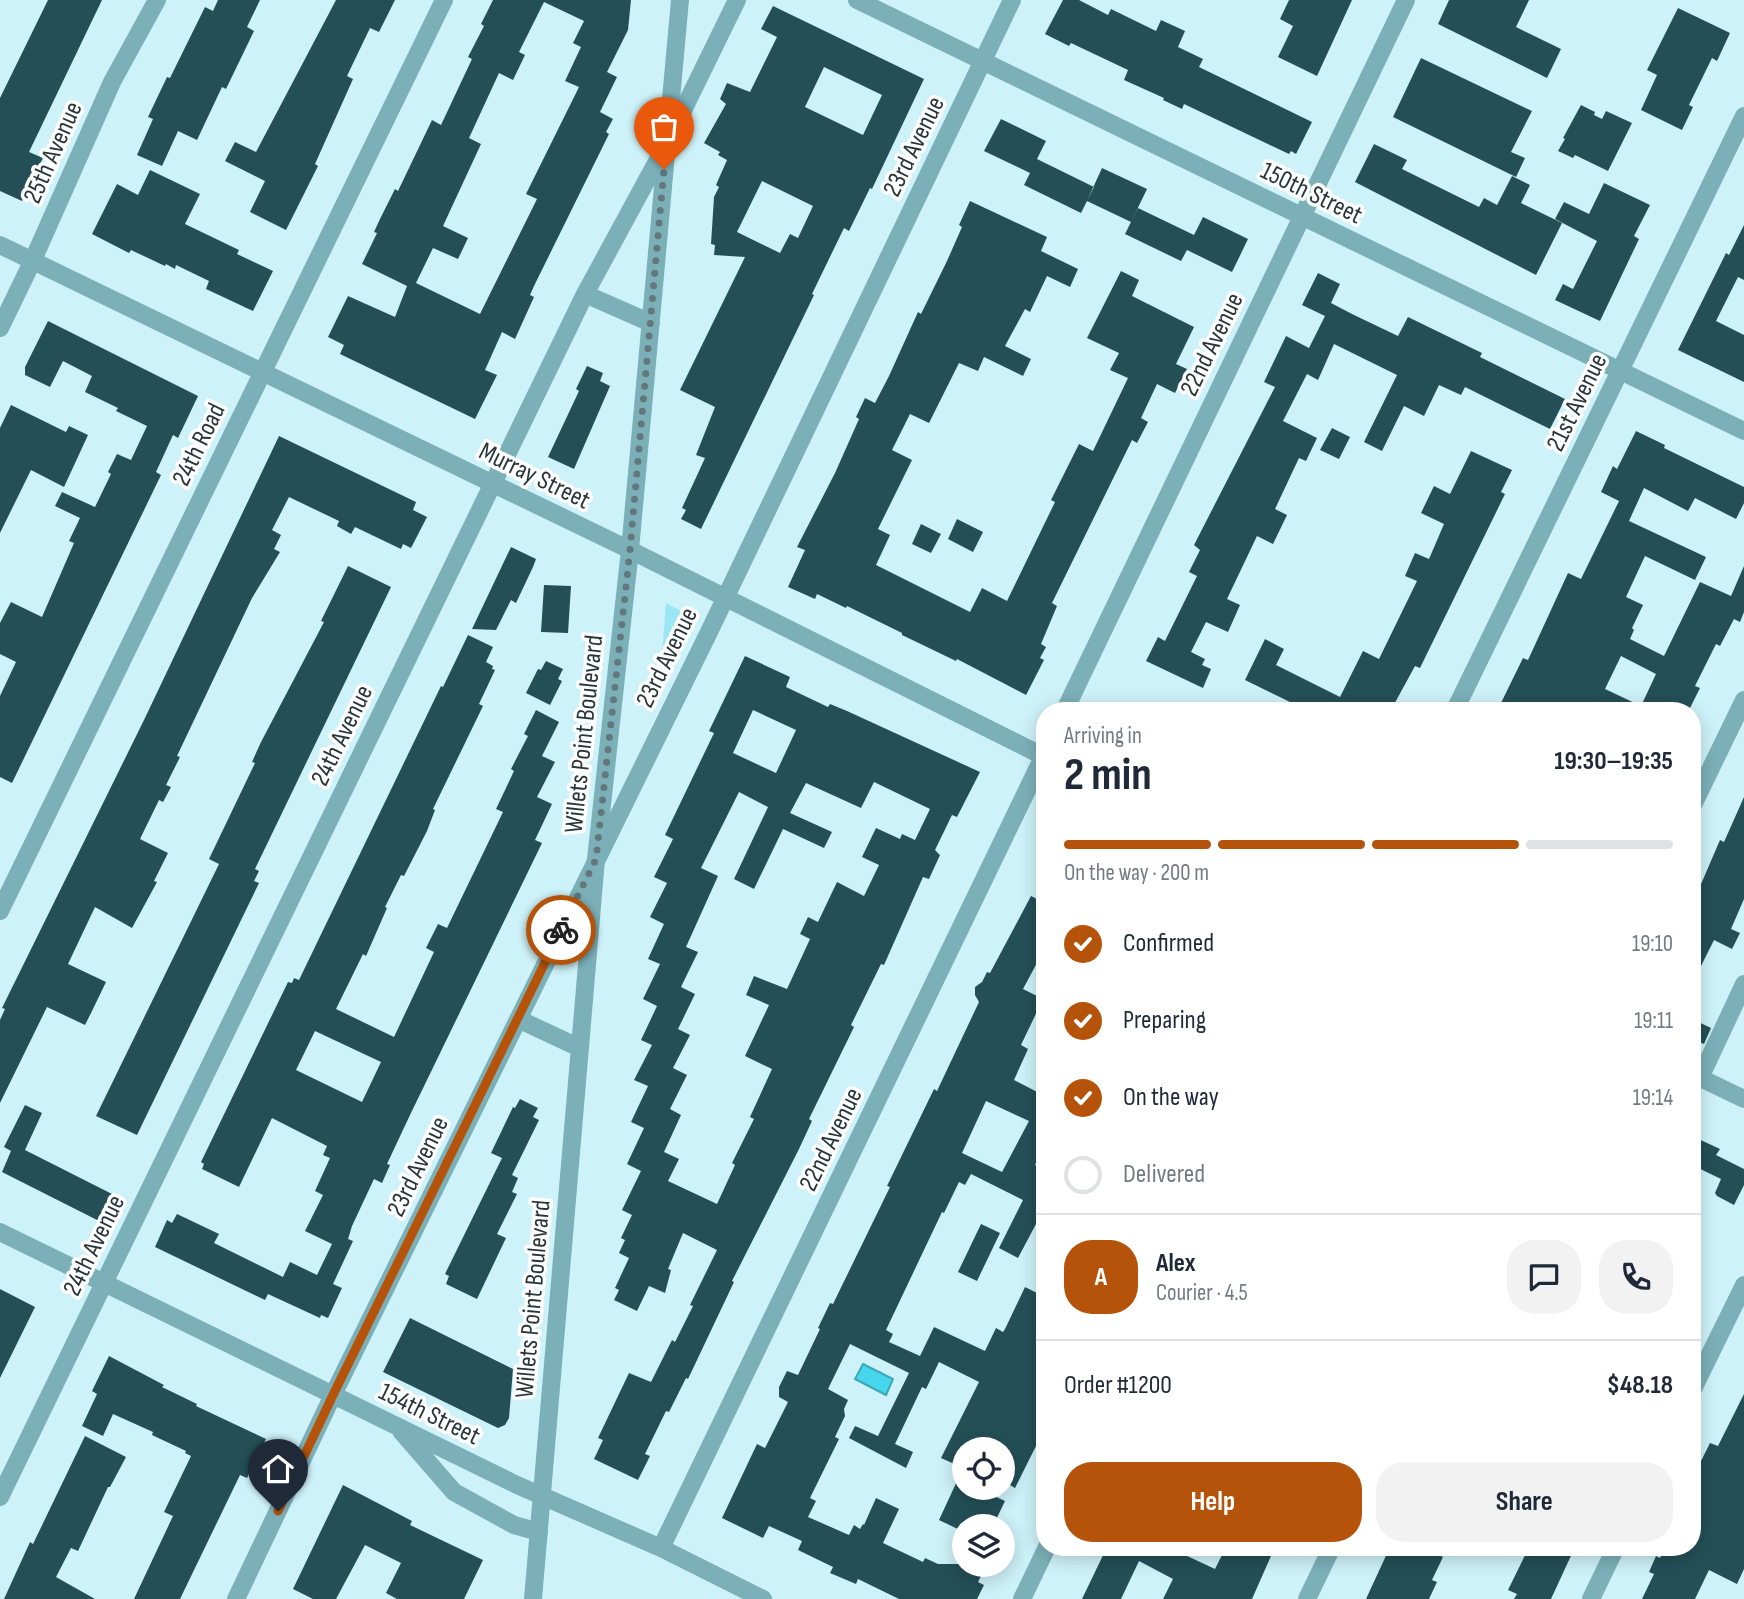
<!DOCTYPE html>
<meta charset="utf-8">
<style>
body{margin:0;font-family:"Sofia Sans Condensed",sans-serif;background:#f2f2f3;color:#1f2937;height:100vh;display:flex;flex-direction:column;font-size:26px;white-space:nowrap}
*{box-sizing:border-box;margin:0}
p{font-size:23px;color:#747a83}
.icon{flex:none;width:38px;height:38px;fill:none;stroke:currentColor;stroke-width:2;stroke-linecap:round;stroke-linejoin:round}
.map{position:relative;flex:1;overflow:hidden}
.drawer{position:absolute;left:1036px;top:702px;width:665px;height:854px;display:flex;flex-direction:column;background:#fff;border-radius:28px;box-shadow:0 4px 18px #0003}
.drawer>*{flex:none}
.tools{position:absolute;left:952px;top:1437px;display:grid;gap:14px}
.tools a{display:grid;place-items:center;width:63px;height:63px;border-radius:50%;background:#fff;box-shadow:0 4px 18px #0003;font-size:35px}
.pin{position:absolute;display:grid;place-items:center;width:60px;height:60px;color:#fff;margin:-72px -30px;border-radius:50% 50% 50% 0;rotate:-45deg;box-shadow:0 0 7px #0007}
.pin .icon{rotate:45deg}
.courier{position:absolute;display:grid;place-items:center;width:70px;height:70px;margin:-35px;border:5px solid #b45309;border-radius:50%;background:#fff;color:#222;box-shadow:0 2px 9px #0007}
.headline em{font-style:normal;font-weight:700}
.headline div{display:flex;flex-direction:column-reverse}
.headline{display:flex;align-items:center;justify-content:space-between;height:119px;padding:0 28px}
h1{font-size:46px;font-weight:700;line-height:52px}
.bar{display:grid;grid-template-columns:repeat(4,1fr);gap:10px 7px;align-content:center;height:84px;padding:0 28px}
.bar i{height:9px;border-radius:5px;background:#e0e1e3}
.bar .selected{background:#b45309}
.bar p{grid-column:span 4}
.line{display:flex;align-items:center;gap:18px;padding:0 28px;border-top:2px solid #e0e1e3}
.line div{flex:1}
.round{display:grid;place-items:center;flex:none;width:74px;height:74px;border-radius:28px;background:#f2f2f3}
ol{padding:0 28px;list-style:none}
li{display:flex;align-items:center;gap:21px;height:77px}
li p{margin-inline-start:auto}
li .icon{padding:7px;border-radius:50%;background:#b45309;color:#fff;stroke-width:4}
li:last-child{color:#747a83}
li i{width:38px;height:38px;border:4px solid #e0e1e3;border-radius:50%}
.button{display:flex;gap:14px;margin-top:auto;padding:14px 28px}
.button a{flex:1;height:80px;border-radius:28px;background:#b45309;color:#fff;font-size:28px;font-weight:700;line-height:80px;text-align:center}
.button a+a{background:#f2f2f3;color:#1f2937}
.map>svg:first-child{display:block}
</style>
<div class="map">
<svg width="1744" height="1599" viewBox="0 0 1744 1599">
<rect width="100%" height="100%" fill="#cef2f9"/>
<!-- park -->
<path fill="#9be6f4" d="M666,603L692,617L660,679Z"/>
<!-- water -->
<path fill="#46d7ef" stroke="#3da7b8" stroke-width="2" d="M863,1364L893,1379L886,1395L855,1379Z"/>
<!-- building -->
<path fill="#244f57" fill-rule="evenodd" d="M48,0H102L29,152L43,158L22,201L0,191V98Z
M218,0H260L247,27L254,31L226,89L222,87L197,140L178,131L162,166L137,155L153,119L148,117L167,77L170,78L205,7L213,11Z
M336,0H395L379,32L370,28L347,76L353,79L315,164L318,166L286,230L250,212L265,181L225,161L235,142L256,152Z
M493,0H631L628,30L607,72L617,77L600,112L613,119L606,132L609,134L534,286L530,295L534,297L515,339L502,332L485,370L497,375L475,419L340,354L344,345L328,337L348,296L395,317L407,286L362,264L377,233L374,232L380,219L395,189L398,191L432,120L441,125L472,59L468,57L484,26L481,24ZM544,2L584,21L573,43L581,47L565,81L579,87L526,194L537,199L480,314L416,283L433,248L458,259L468,238L443,226L481,144L469,138L499,73L513,80L525,55L519,52Z
M1063,0H1079L1108,15L1111,9L1156,31L1161,20L1185,31L1178,47L1203,59L1199,67L1312,122L1296,154L1291,151L1289,154L1184,104L1182,109L1163,100L1164,98L1124,80L1128,70L1071,43L1069,46L1045,34Z
M1289,0H1352L1317,76L1278,57L1293,26L1280,19Z
M1449,0H1529L1516,27L1561,49L1547,78L1438,24Z
M773,6L924,79L872,189L870,188L849,231L844,228L812,294L814,295L701,529L681,519L686,510L682,508L705,458L696,455L715,407L680,390L745,257L714,255L715,245L711,244L714,197L719,187L716,185L727,160L718,155L720,152L704,143L726,104L720,99L727,83L750,92L777,37L761,29ZM824,67L882,95L863,135L805,107ZM762,181L813,206L798,238L790,234L780,253L737,232Z
M1678,8L1730,33L1717,61L1712,58L1689,105L1693,107L1682,130L1641,110L1657,75L1647,70Z
M1421,58L1532,111L1511,152L1525,158L1516,177L1393,117Z
M1581,105L1595,112L1594,115L1602,119L1606,111L1632,123L1608,171L1575,155L1573,158L1558,151L1565,139L1563,138Z
M1001,119L1046,141L1037,159L1094,187L1081,213L1024,185L1030,173L984,151Z
M1374,144L1407,160L1402,169L1479,207L1484,198L1497,205L1512,176L1530,185L1521,203L1562,223L1536,275L1355,182Z
M1102,168L1147,189L1131,222L1087,201Z
M150,170L200,194L185,224L239,250L237,254L273,271L253,311L206,289L209,281L176,265L175,269L166,264L165,266L131,250L129,253L92,234L117,184L138,195Z
M1604,183L1650,205L1634,236L1639,239L1600,321L1555,300L1563,284L1573,289L1597,241L1555,219L1564,202L1589,214Z
M970,201L1047,237L1041,251L1078,269L1070,287L1047,276L1030,312L1025,309L1005,346L1031,359L1023,376L984,357L978,371L959,363L929,423L910,414L892,450L912,460L878,529L890,535L876,565L970,612L982,588L1007,601L1055,502L1051,500L1079,444L1093,451L1128,378L1110,370L1119,353L1087,338L1121,271L1139,280L1132,296L1194,327L1176,364L1187,369L1175,393L1157,384L1141,418L1148,422L1137,443L1132,440L1052,603L1057,606L1041,644L1046,647L1040,658L1044,660L1026,695L957,659L956,661L902,635V633L847,606L846,608L817,594L815,599L788,587L805,550L797,547L835,473L859,419L856,417L865,398L875,403L889,376L918,312L921,314L947,261L962,227L959,225Z
M1138,208L1194,235L1203,217L1248,239L1232,272L1187,250L1181,261L1125,234Z
M1744,225V280L1738,277L1716,321L1744,335V382L1678,350L1726,253L1729,255Z
M1318,273L1340,284L1331,303L1354,315L1398,336L1408,317L1482,353L1480,357L1565,399L1550,429L1465,387L1461,395L1439,385L1424,416L1404,406L1382,451L1364,442L1397,375L1334,344L1318,380L1307,374L1283,421L1317,438L1306,461L1299,458L1275,509L1287,515L1273,544L1257,536L1227,599L1240,605L1228,632L1206,622L1191,652L1205,659L1202,665L1211,669L1203,688L1146,661L1158,637L1165,641L1197,576L1189,572L1200,550L1194,545L1275,387L1264,382L1286,336L1309,348L1325,316L1302,305Z
M48,321L198,396L178,438L173,435L156,472L161,475L12,783L0,777V696L16,662L0,654V623L11,602L42,617L74,543L69,541L80,518L55,506L62,492L95,507L111,474L108,472L117,454L131,460L147,426L116,411L118,408L85,392L92,376L63,361L50,387L25,375V367Z
M587,366L603,373L600,381L610,386L574,469L548,457L579,391L576,389Z
M11,405L66,432L69,426L88,435L64,487L31,470L0,533V428Z
M1332,428L1350,437L1339,459L1320,450Z
M1636,431L1665,445L1664,448L1744,487V503L1736,519L1695,498L1688,511L1644,488L1629,521L1706,557L1695,580L1645,556L1626,597L1643,605L1632,628L1634,630L1630,639L1664,656L1700,582L1731,596L1744,566V612L1740,622L1734,619L1720,646L1716,644L1695,686L1700,688L1689,710H1512L1500,705L1523,658L1528,660L1568,573L1581,579L1619,501L1601,492L1613,466L1617,469ZM1621,656L1656,674L1641,706L1605,689Z
M279,436L416,502L413,510L427,517L411,548L403,544L401,549L355,527L351,534L337,526L339,521L289,497L272,530L281,535L274,549L280,552L252,598L177,756L180,757L166,785L171,787L163,802L159,800L140,839L168,853L154,881L157,882L132,928L95,907L68,964L106,982L92,1011L85,1025L47,1007L0,1103V1020L5,1009L2,1008L144,720Z
M1471,451L1512,470L1501,492L1505,494L1420,668L1415,666L1391,710H1286L1290,702L1245,680L1265,639L1284,649L1276,665L1340,697L1363,651L1379,659L1417,581L1405,576L1415,553L1429,559L1444,524L1421,513L1434,486L1450,494Z
M957,519L983,532L973,552L948,539Z
M921,524L941,534L931,553L912,544Z
M511,547L536,559L533,567L516,603L511,600L496,630L472,629Z
M348,566L391,587L255,869L259,871L254,881L259,883L137,1135L96,1116L219,864L209,859L255,763L252,762L261,742L324,622L321,621Z
M544,585L571,586L568,633L541,632Z
M468,635L493,647L486,662L493,666L492,669L495,670L479,704L483,706L433,809L435,810L427,831L404,876L401,875L385,907L387,908L366,956L363,954L336,1009L394,1037L434,952L426,948L438,924L447,928L503,812L496,809L514,771L511,769L528,736L524,734L536,710L559,722L542,756L555,762L537,797L552,804L535,840L542,843L410,1115L387,1164L390,1165L382,1183L374,1179L352,1226L348,1239L353,1241L333,1284L342,1288L328,1318L321,1315L320,1318L268,1294L265,1300L155,1247L167,1220L172,1223L177,1214L219,1234L214,1243L283,1277L290,1262L317,1275L332,1244L305,1231L323,1195L315,1191L330,1158L323,1155L327,1146L272,1118L239,1187L202,1169L204,1164L201,1162L288,982L292,983L294,978L299,980L441,686L443,687ZM315,1031L381,1062L362,1102L296,1070Z
M745,656L790,677L786,687L828,707L830,704L847,711L980,772L957,817L952,815L935,850L940,855L929,879L923,877L884,965L881,964L851,1025L854,1027L809,1119L812,1121L799,1149L732,1281L734,1282L688,1379L686,1378L669,1412L666,1411L645,1454L650,1456L638,1480L594,1459L603,1440L598,1438L629,1373L651,1382L672,1340L675,1342L693,1306L690,1305L717,1250L683,1233L668,1269L671,1270L665,1293L649,1286L637,1311L614,1300L619,1290L615,1288L629,1258L619,1253L625,1240L621,1238L632,1215L622,1210L641,1171L627,1164L644,1128L631,1122L648,1086L634,1080L652,1045L641,1040L657,1006L643,999L660,964L648,959L664,924L650,917L667,883L654,877L673,839L665,835L714,733L709,731ZM753,710L796,730L776,773L733,753ZM874,782L930,809L915,840L902,834L900,839L876,828L862,857L879,865L864,896L837,882L818,922L808,917L800,934L810,939L787,989L754,976L746,995L769,1005L745,1056L772,1069L750,1117L754,1119L732,1163L735,1165L717,1204L668,1181L679,1159L664,1152L681,1115L670,1109L687,1075L673,1068L690,1035L678,1029L695,994L681,987L698,952L686,947L718,876L701,868L739,792L768,807L734,879L754,889L783,829L824,848L832,832L790,813L806,783L861,808Z
M546,661L563,669L558,679L562,681L550,705L526,693L538,669L541,670Z
M1744,797V899L1731,929L1740,933L1732,949L1714,940L1692,984V905L1720,840L1724,842Z
M1031,896L1045,903V948L1023,989L1043,999L1021,1045L1028,1049L1014,1080L1043,1095L1045,1091V1143L1035,1165L1045,1170V1207L1018,1258L999,1248L1023,1200L971,1174L965,1185L959,1182L944,1213L942,1212L886,1330L893,1334L889,1342L920,1356L934,1327L985,1351L996,1328L1003,1332L1005,1329L1025,1287L1045,1297L1036,1316L1045,1320V1435L1038,1447L1036,1446L1015,1488L1003,1481V1449H964V1460L961,1467L941,1458L979,1382L939,1362L926,1389L922,1387L895,1444L913,1452L906,1468L849,1438L855,1426L878,1436L909,1373L850,1344L828,1389L848,1400L844,1409L845,1416L835,1437L839,1439L810,1498L816,1501L808,1517L849,1535L854,1525L860,1529L863,1524L864,1525L876,1498L899,1509L883,1543L923,1562L925,1558L938,1564H987L978,1582L984,1585L977,1599H899L858,1579L856,1584L830,1573L833,1567L798,1550L802,1541L769,1526L763,1538L722,1518L757,1444L765,1448L788,1402L779,1397V1387L787,1371L798,1375L820,1329L818,1328L830,1303L833,1304L890,1187L887,1186L934,1089L937,1091L979,1002L975,995V987L982,982L987,972L990,973ZM986,1101L1029,1121L1002,1172L962,1153Z
M1692,1019L1711,1028L1704,1044L1692,1039Z
M520,1099L538,1108L533,1117L539,1120L512,1175L518,1178L512,1192L517,1194L497,1234L506,1238L477,1299L446,1284L449,1276L445,1274L502,1158L491,1153L513,1107L515,1108Z
M25,1105L42,1113L25,1150L114,1195L101,1222L2,1172L11,1151L4,1147Z
M1692,1136L1720,1149L1716,1155L1744,1169V1185L1734,1205L1717,1196L1715,1193L1721,1179L1692,1165Z
M981,1224L1000,1233L977,1281L958,1272Z
M0,1289L35,1307L0,1378Z
M410,1318L513,1369L509,1418L505,1425L498,1428L383,1372Z
M109,1356L164,1385L162,1387L197,1404L196,1406L266,1439L247,1478L240,1475L180,1599H134L173,1516L164,1512L191,1456L185,1453L186,1451L152,1435L153,1432L113,1414L103,1436L82,1426L97,1394L92,1391Z
M1744,1394V1569L1737,1584L1709,1570L1695,1599H1642L1654,1574L1649,1572L1656,1556L1660,1558L1665,1547H1692V1479L1710,1443L1718,1446Z
M85,1436L126,1457L110,1487H108L78,1551L71,1548L56,1577L95,1599H4L30,1542L33,1544Z
M958,1479L964,1482V1488H977L1005,1501L993,1526H964V1532L939,1520Z
M343,1485L412,1521L410,1525L483,1560L464,1599H397L386,1593L401,1563L365,1545L336,1599H313L293,1589Z
M1107,1547H1168L1215,1569L1226,1547H1275L1252,1599H1163L1173,1579L1139,1561L1121,1599H1082Z
M1390,1547H1422L1443,1557L1432,1580L1437,1582L1429,1599H1366Z
M1529,1547H1575L1551,1599H1514L1517,1594L1508,1590Z"/>
<g fill="none" stroke-linecap="round" stroke-linejoin="round">
<!-- minor -->
<path stroke="#7cb0b9" stroke-width="18" d="M857,0L1744,431
M0,245L630,550L1045,757
M585,294L651,323
M0,328L33,260L112,82L157,0
M1065,710L1406,0
M1455,710L1744,116
M1692,807L1744,700
M0,911L444,0
M518,1019L580,1048
M1692,1074L1744,1099
M1700,1078L1744,984
M0,1232L517,1485L661,1548L763,1599
M1692,1391L1744,1285
M401,1431L454,1492L514,1525L539,1532
M0,1497L585,294L667,143L737,0
M661,1548L1045,753
M236,1599L333,1395L709,632L1012,0
M533,1599L596,859L630,550L680,0
M1022,1599L1047,1547
M1307,1599L1332,1547
M1591,1599L1616,1547"/>
</g>
<g fill="none" stroke-linecap="round" stroke-linejoin="round">
<!-- done -->
<path stroke="#62787c" stroke-width="7" stroke-dasharray="0 12.6" d="M561,930L596,859L630,550L664,169"/>
<!-- route -->
<path stroke="#b45309" stroke-width="9" d="M278,1511L333,1395L561,930"/>
</g>
<g text-anchor="middle" stroke-width="7" stroke-linejoin="round" paint-order="stroke">
<!-- street labels -->
<g font-size="26" fill="#283639" stroke="#fff">
<text transform="translate(913 146) rotate(-64)" y="9">23rd Avenue</text>
<text transform="translate(52 152) rotate(-66)" y="9">25th Avenue</text>
<text transform="translate(1312 192) rotate(26)" y="9">150th Street</text>
<text transform="translate(1211 344) rotate(-64)" y="9">22nd Avenue</text>
<text transform="translate(1576 402) rotate(-64)" y="9">21st Avenue</text>
<text transform="translate(198 444) rotate(-64)" y="9">24th Road</text>
<text transform="translate(535 475) rotate(26)" y="9">Murray Street</text>
<text transform="translate(666 657) rotate(-64)" y="9">23rd Avenue</text>
<text transform="translate(583 734) rotate(-84)" y="9">Willets Point Boulevard</text>
<text transform="translate(341 735) rotate(-64)" y="9">24th Avenue</text>
<text transform="translate(830 1139) rotate(-64)" y="9">22nd Avenue</text>
<text transform="translate(417 1166) rotate(-64)" y="9">23rd Avenue</text>
<text transform="translate(93 1245) rotate(-64)" y="9">24th Avenue</text>
<text transform="translate(532 1299) rotate(-85)" y="9">Willets Point Boulevard</text>
<text transform="translate(430 1413) rotate(26)" y="9">154th Street</text>
</g>
</g>
</svg>
<div class="tools">
<a><svg class="icon" aria-label="locate" viewBox="0 0 24 24"><circle cx="12" cy="12" r="6"/><path d="M12 2v4M12 18v4M2 12h4M18 12h4"/></svg></a>
<a><svg class="icon" aria-label="layers" viewBox="0 0 24 24"><path d="M12 4l9 5-9 5-9-5zM3 14l9 5 9-5"/></svg></a>
</div>
<div class="pin" style="left:664px;top:169px;background:#ea580c"><svg class="icon" aria-label="bag" viewBox="0 0 24 24"><path d="M5 8h14l-1 12H6zM9 8a3 3 0 0 1 6 0"/></svg></div>
<div class="pin" style="left:278px;top:1511px;background:#1f2937"><svg class="icon" aria-label="home" viewBox="0 0 24 24"><path d="M3 11l9-7 9 7M6 9v11h12V9"/></svg></div>
<div class="courier" style="left:561px;top:930px"><svg class="icon" aria-label="bike" viewBox="0 0 24 24"><circle cx="6" cy="16" r="4"/><circle cx="18" cy="16" r="4"/><path d="M6 16l4-8h5l3 8M10 8l3 8H6M13 5h3"/></svg></div>
<section class="drawer">
<div class="headline"><div><h1>2 min</h1><p>Arriving in</p></div><em>19:30–19:35</em></div>
<div class="bar"><i class="selected"></i><i class="selected"></i><i class="selected"></i><i></i><p>On the way · 200 m</p></div>
<ol>
<li><svg class="icon" aria-label="check" viewBox="0 0 24 24"><path d="M5 12l5 5 9-10"/></svg>Confirmed<p>19:10</p></li>
<li><svg class="icon" aria-label="check" viewBox="0 0 24 24"><path d="M5 12l5 5 9-10"/></svg>Preparing<p>19:11</p></li>
<li><svg class="icon" aria-label="check" viewBox="0 0 24 24"><path d="M5 12l5 5 9-10"/></svg>On the way<p>19:14</p></li>
<li><i></i>Delivered</li>
</ol>
<div class="line" style="height:126px"><b class="round" style="background:#b45309;color:#fff">A</b><div><b>Alex</b><p>Courier · 4.5</p></div><a class="round"><svg class="icon" aria-label="chat" viewBox="0 0 24 24"><path d="M4 5h16v11H9l-5 4z"/></svg></a><a class="round"><svg class="icon" aria-label="phone" viewBox="0 0 24 24"><path d="M5 4h4l2 5-3 2q2 4 5 5l2-3 5 2v4C11 20 4 13 5 4z"/></svg></a></div>
<div class="line" style="height:91px"><div>Order #1200</div><b>$48.18</b></div>
<div class="button"><a>Help</a><a>Share</a></div>
</section>
</div>
